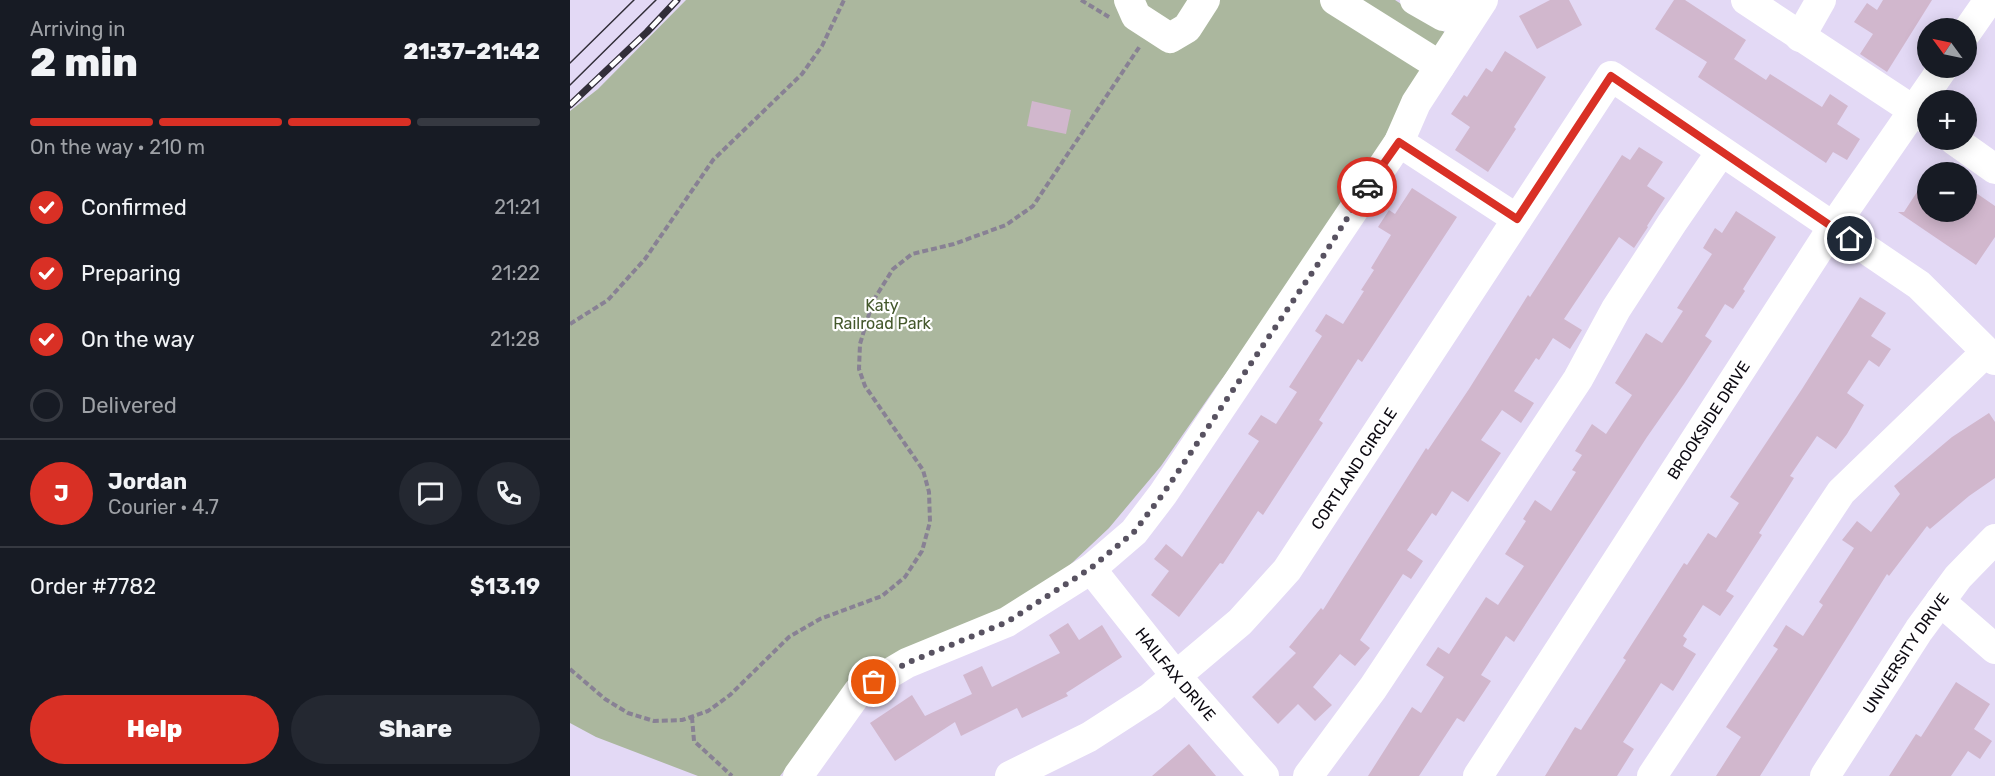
<!DOCTYPE html>
<meta charset="utf-8">
<style>
body{margin:0;font-family:Rubik,sans-serif;background:#242831;color:#f1f3f6;height:100vh;display:flex;flex-direction:column;font-size:22px;white-space:nowrap}
*{box-sizing:border-box;margin:0}
p{font-size:20px;color:#9ea1a6}
.icon{flex:none;width:33px;height:33px;fill:none;stroke:currentColor;stroke-width:2;stroke-linecap:round;stroke-linejoin:round}
.map{position:relative;flex:1;overflow:hidden}
.drawer{display:flex;flex-direction:column;background:#171b24;width:570px}
.drawer>*{flex:none}
.needle{width:39px;rotate:303deg}
.controls{position:absolute;left:1347px;top:18px;display:grid;gap:12px}
.controls a{display:grid;place-items:center;width:60px;height:60px;border-radius:50%;background:#171b24;box-shadow:0 3px 15px #0003;font-size:30px}
.pin{position:absolute;display:grid;place-items:center;width:51px;height:51px;color:#fff;margin:-26px;border:3px solid #fff;border-radius:50%;box-shadow:0 2px 6px #0007}
.courier{position:absolute;display:grid;place-items:center;width:60px;height:60px;margin:-30px;border:4px solid #d93025;border-radius:50%;background:#fff;color:#222;box-shadow:0 2px 8px #0007}
.overview em{font-style:normal;font-weight:800}
.overview div{display:flex;flex-direction:column-reverse}
.overview{display:flex;align-items:center;justify-content:space-between;height:102px;padding:0 30px}
h1{font-size:39px;font-weight:800;line-height:45px}
.bar{display:grid;grid-template-columns:repeat(4,1fr);gap:9px 6px;align-content:center;height:72px;padding:0 30px}
.bar i{height:8px;border-radius:4px;background:#363941}
.bar .selected{background:#d93025}
.bar p{grid-column:span 4}
.line{display:flex;align-items:center;gap:15px;padding:0 30px;border-top:2px solid #363941}
.line div{flex:1}
.round{display:grid;place-items:center;flex:none;width:63px;height:63px;border-radius:32px;background:#242831}
ol{padding:0 30px;list-style:none}
li{display:flex;align-items:center;gap:18px;height:66px}
li p{margin-inline-start:auto}
li .icon{padding:6px;border-radius:50%;background:#d93025;color:#fff;stroke-width:4}
li:last-child{color:#9ea1a6}
li i{width:33px;height:33px;border:3px solid #363941;border-radius:50%}
.cta{display:flex;gap:12px;margin-top:auto;padding:12px 30px}
.cta a{flex:1;height:69px;border-radius:36px;background:#d93025;color:#fff;font-size:24px;font-weight:800;line-height:69px;text-align:center}
.cta a+a{background:#242831;color:#f1f3f6}
main{display:flex;flex:1;min-height:0}
.map>svg:first-child{display:block}
</style>
<main>
<section class="drawer">
<div class="overview"><div><h1>2 min</h1><p>Arriving in</p></div><em>21:37–21:42</em></div>
<div class="bar"><i class="selected"></i><i class="selected"></i><i class="selected"></i><i></i><p>On the way · 210 m</p></div>
<ol>
<li><svg class="icon" aria-label="check" viewBox="0 0 24 24"><path d="M5 12l5 5 9-10"/></svg>Confirmed<p>21:21</p></li>
<li><svg class="icon" aria-label="check" viewBox="0 0 24 24"><path d="M5 12l5 5 9-10"/></svg>Preparing<p>21:22</p></li>
<li><svg class="icon" aria-label="check" viewBox="0 0 24 24"><path d="M5 12l5 5 9-10"/></svg>On the way<p>21:28</p></li>
<li><i></i>Delivered</li>
</ol>
<div class="line" style="height:108px"><b class="round" style="background:#d93025;color:#fff">J</b><div><b>Jordan</b><p>Courier · 4.7</p></div><a class="round"><svg class="icon" aria-label="chat" viewBox="0 0 24 24"><path d="M4 5h16v11H9l-5 4z"/></svg></a><a class="round"><svg class="icon" aria-label="phone" viewBox="0 0 24 24"><path d="M5 4h4l2 5-3 2q2 4 5 5l2-3 5 2v4C11 20 4 13 5 4z"/></svg></a></div>
<div class="line" style="height:78px"><div>Order #7782</div><b>$13.19</b></div>
<div class="cta"><a>Help</a><a>Share</a></div>
</section>
<div class="map">
<svg width="1425" height="776" viewBox="0 0 1425 776">
<rect width="100%" height="100%" fill="#e3d9f5"/>
<!-- green -->
<path fill="#abb79e" d="M116,0H825L882,37L729,276L646,387L591,466L539,528L484,580L274,694L210,776H128L26,737L0,723V111L28,89Z"/>
<!-- building -->
<path fill="#d1b7cd" d="M980,0H999L1012,25L967,49L949,16Z
M1104,0H1115L1176,40L1164,59L1196,80L1200,74L1252,107L1260,94L1278,106L1267,124L1290,139L1277,160L1263,152L1256,163L1128,77L1137,62L1085,29Z
M1313,0H1362L1317,72L1290,54L1303,34L1284,22L1297,3L1307,10Z
M935,51L976,77L944,127L946,129L918,172L885,150L900,127L881,114L894,95L897,97L916,68L922,72Z
M462,101L501,110L496,134L457,126Z
M1069,147L1093,162L1077,186L1095,198L1077,226L1078,227L1064,248L1049,237L994,319L1012,330L1000,349L983,338L969,360L966,358L944,391L964,403L951,423L932,410L911,440L931,453L898,502L882,491L866,516L862,513L837,550L853,561L841,579L833,574L790,640L800,648L785,666L770,654L743,687L762,705L745,721L728,704L708,724L682,697L726,653L719,647L751,608L753,610L856,448L858,450L899,389L958,295L960,297L1052,155L1060,160Z
M1358,175V212H1396V186L1425,206V237L1406,265L1328,212H1334Z
M842,188L887,217L792,362L788,359L749,420L753,423L693,515L688,511L653,564L650,563L609,617L581,595L599,571L584,559L596,544L612,557L689,441L678,434L691,415L706,424L727,392L719,387L752,336L745,331L756,314L773,324L794,291L791,290L804,270L801,268L821,235L808,227L819,210L825,214Z
M1166,211L1206,237L1173,289L1175,291L1163,309L1155,304L1135,336L1142,341L1114,384L1077,437L944,642L936,636L911,675L921,681L894,722L887,718L849,776H798L842,707L851,713L874,677L856,665L868,647L879,654L916,597L928,605L954,566L935,554L956,521L953,519L965,500L981,511L1006,472L1002,470L1012,455L1005,451L1022,424L1036,434L1062,395L1045,383L1076,333L1092,343L1113,311L1107,308L1142,254L1133,248L1145,228L1152,233Z
M1290,297L1316,313L1301,336L1321,349L1309,367L1299,360L1277,393L1294,405L1277,434L1266,449L1247,436L1220,476L1224,478L1189,533L1192,535L1156,591L1164,596L1150,616L1133,605L1113,636L1117,639L1113,646L1126,654L1103,691L1091,683L1053,742L1064,749L1047,776H975L1005,727L1011,730L1056,660L1053,658L1114,563L1117,565L1138,533L1146,538L1169,503L1160,497L1232,389Z
M1419,413L1425,422V478L1399,496L1360,529L1357,526L1319,576L1317,574L1190,776H1146L1171,737L1156,727L1208,649L1203,646L1216,625L1233,636L1253,605L1249,602L1284,548L1272,540L1287,521L1301,532L1330,494L1324,486L1382,437Z
M498,623L509,640L532,625L552,657L496,693L498,696L452,718L447,708L391,736L385,722L325,761L300,723L342,695L355,716L402,694L393,675L412,666L422,687L490,653L479,635Z
M1386,682L1420,704L1404,729L1422,741L1410,759L1398,751L1381,776H1319L1346,734L1351,737Z
M619,744L646,776H582Z"/>
<g fill="none" stroke-linecap="round" stroke-linejoin="round">
<!-- path -->
<path stroke="#888194" stroke-width="4" stroke-dasharray="6 3" stroke-linecap="butt" d="M511,0L539,17
M0,324L38,300L75,259L143,160L232,74L252,46L274,0
M0,669L35,699L58,713L84,721L112,720L138,711L160,695L219,637L250,619L312,596L335,577L352,551L360,522L359,492L353,470L295,386L289,369L290,344L303,301L323,269L342,254L384,244L436,225L463,206L570,46
M122,717L124,741L162,776"/>
<!-- minor -->
<g stroke="#fff" stroke-width="30">
<path d="M559,0L566,16L600,38L617,28L635,0"/>
<path d="M765,0L870,66"/>
<path d="M845,0L873,16L884,0"/>
<path d="M1176,0L1358,120"/>
<path d="M1396,33L1419,0"/>
<path d="M1230,37L1251,0"/>
<path d="M1384,140L1425,169"/>
<path d="M829,142L947,219"/>
<path id="s1" d="M521,569L606,676L694,776"/>
<path d="M1370,601L1425,649"/>
<path d="M228,776L288,692L337,663L437,622L521,569L564,532L593,494L829,142L846,103L913,0"/>
<path id="s2" d="M440,776L519,737L581,697L670,622L717,570L1041,76L1349,285L1425,360"/>
<path d="M738,776L803,688L1008,379L1046,309L1102,223L1151,152"/>
<path id="s3" d="M908,776L1263,227L1373,68"/>
<path d="M1082,776L1271,492L1416,352"/>
<path id="s4" d="M1255,776L1349,630L1388,577L1425,539"/>
</g>
<!-- tram -->
<path stroke="#322e39" stroke-width="1.5" d="M0,63L64,0
M0,85L86,0"/>
<!-- rail casing -->
<g stroke="#322e39" stroke-width="7">
<path id="rail" d="M0,105L77,32L107,0"/>
</g>
<!-- rail -->
<use href="#rail" stroke="#fff" stroke-width="4.5" stroke-dasharray="14" stroke-linecap="butt"/>
</g>
<g fill="none" stroke-linecap="round" stroke-linejoin="round">
<!-- done -->
<path stroke="#585261" stroke-width="6" stroke-dasharray="0 10.8" d="M304,682L337,663L437,622L521,568L564,532L593,494L752,258L797,187"/>
<!-- route -->
<path stroke="#d93025" stroke-width="8" d="M797,187L829,142L947,219L1041,76L1280,239"/>
</g>
<g text-anchor="middle" stroke-width="4.5" stroke-linejoin="round" paint-order="stroke">
<!-- park labels -->
<g font-size="16" fill="#44582c" stroke="#fff">
<text x="312" y="311">Katy<tspan x="312" dy="18">Railroad Park</tspan></text>
</g>
<!-- street labels -->
<g font-size="16" fill="#0d0a12" stroke="#fff">
<text dy="6" stroke="none"><textPath href="#s3" startOffset="424">BROOKSIDE DRIVE</textPath></text>
<text dy="6" stroke="none"><textPath href="#s2" startOffset="470">CORTLAND CIRCLE</textPath></text>
<text dy="6" stroke="none"><textPath href="#s4" startOffset="147">UNIVERSITY DRIVE</textPath></text>
<text dy="6" stroke="none"><textPath href="#s1" startOffset="135">HAILFAX DRIVE</textPath></text>
</g>
</g>
</svg>
<div class="controls">
<a><svg class="needle" viewBox="-14 -14 28 28"><path d="M0-13l5 13h-10z" fill="#e53935"/><path d="M0 13l5-13h-10z" fill="#9ea1a6"/></svg></a>
<a>+</a>
<a>−</a>
</div>
<div class="pin" style="left:304px;top:682px;background:#ea580c"><svg class="icon" aria-label="bag" viewBox="0 0 24 24"><path d="M5 8h14l-1 12H6zM9 8a3 3 0 0 1 6 0"/></svg></div>
<div class="pin" style="left:1280px;top:239px;background:#1f2937"><svg class="icon" aria-label="home" viewBox="0 0 24 24"><path d="M3 11l9-7 9 7M6 9v11h12V9"/></svg></div>
<div class="courier" style="left:797px;top:187px"><svg class="icon" aria-label="car" viewBox="0 0 24 24"><path d="M5 17H2v-5l4-1 3-4h7l3 4 3 1v5h-3M9 17h6M6 11h13"/><circle cx="7" cy="17" r="2"/><circle cx="17" cy="17" r="2"/></svg></div>
</div>
</main>
